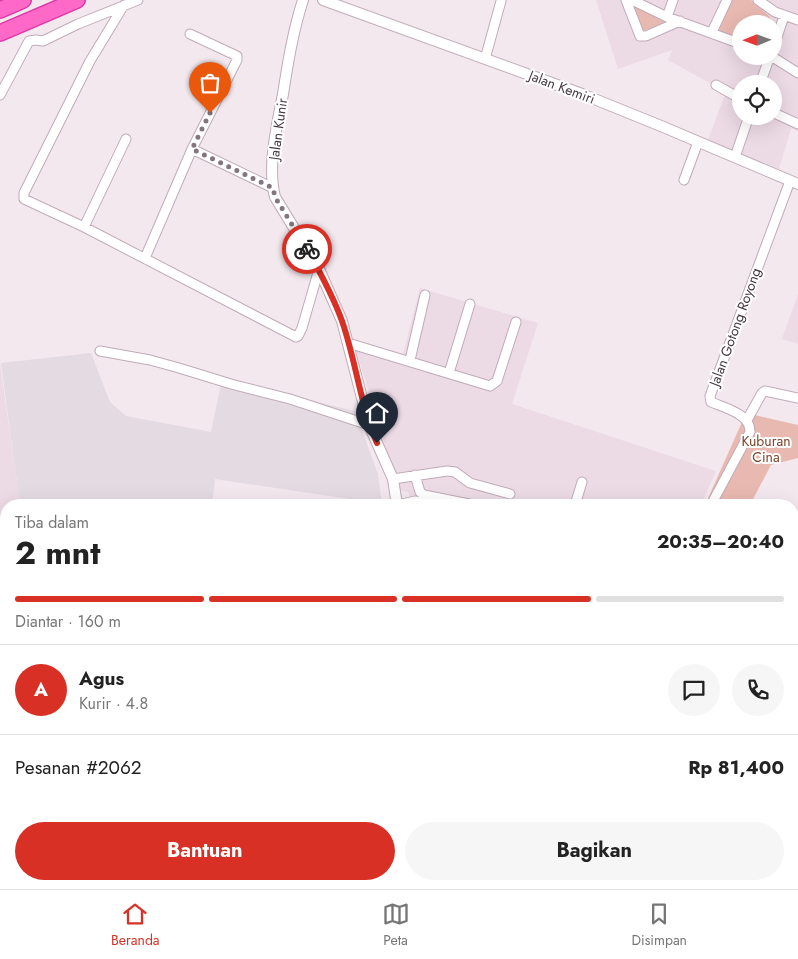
<!DOCTYPE html>
<html lang="id">
<meta charset="utf-8">
<style>
body{margin:0;font-family:Jost,sans-serif;background:#f6f6f6;color:#222;height:100vh;display:flex;flex-direction:column;font-size:19px;white-space:nowrap}
*{box-sizing:border-box;margin:0}
p{font-size:16px;color:#767676}
.icon{flex:none;width:28px;height:28px;fill:none;stroke:currentColor;stroke-width:2;stroke-linecap:round;stroke-linejoin:round}
.map{position:relative;flex:1;overflow:hidden}
.sheet{position:absolute;left:0px;top:499px;width:799px;height:391px;display:flex;flex-direction:column;background:#fff;border-radius:20px 20px 0 0;box-shadow:0 5px 20px #0002}
.sheet>*{flex:none}
.needle{width:32px;rotate:269deg}
.buttons{position:absolute;left:732px;top:15px;display:grid;gap:10px}
.buttons a{display:grid;place-items:center;width:50px;height:50px;border-radius:50%;background:#fff;box-shadow:0 5px 20px #0002;font-size:25px}
.pin{position:absolute;display:grid;place-items:center;width:42px;height:42px;color:#fff;margin:-51px -21px;border-radius:50% 50% 50% 0;rotate:-45deg;box-shadow:0 0 5px #0007}
.pin .icon{rotate:45deg}
.courier{position:absolute;display:grid;place-items:center;width:50px;height:50px;margin:-25px;border:4px solid #d93025;border-radius:50%;background:#fff;color:#222;box-shadow:0 1px 6px #0007}
.overview em{font-style:normal;font-weight:700}
.overview div{display:flex;flex-direction:column-reverse}
.overview{display:flex;align-items:center;justify-content:space-between;height:85px;padding:0 15px}
h1{font-size:32px;font-weight:700;line-height:38px}
.bar{display:grid;grid-template-columns:repeat(4,1fr);gap:8px 5px;align-content:center;height:60px;padding:0 15px}
.bar i{height:6px;border-radius:4px;background:#e0e0e0}
.bar .current{background:#d93025}
.bar p{grid-column:span 4}
.line{display:flex;align-items:center;gap:12px;padding:0 15px;border-top:1px solid #e0e0e0}
.line div{flex:1}
.round{display:grid;place-items:center;flex:none;width:52px;height:52px;border-radius:26px;background:#f6f6f6}
.primary-button{display:flex;gap:10px;margin-top:auto;padding:10px 15px}
.primary-button a{flex:1;height:58px;border-radius:30px;background:#d93025;color:#fff;font-size:20px;font-weight:700;line-height:58px;text-align:center}
.primary-button a+a{background:#f6f6f6;color:#222}
.tabs{display:flex;justify-content:space-around;align-items:center;height:70px;border-top:1px solid #e0e0e0;background:#fff;font-size:14px;color:#767676}
.tabs a{display:grid;justify-items:center;gap:2px}
.tabs .current{color:#d93025}
.map>svg:first-child{display:block}
</style>
<div class="map">
<svg width="798" height="889" viewBox="0 0 798 889">
<rect width="100%" height="100%" fill="#f4e8ef"/>
<!-- residential -->
<path fill="#ecdae5" fill-rule="evenodd" d="M596,0H798V131L791,129L779,169L708,140L726,92L668,60L672,50L618,69ZM741,24H774V56H741ZM741,84H774V116H741Z
M420,288L538,323L512,404L716,471L701,505H413L408,492L398,490L357,353L356,342L403,354Z
M798,294V344L782,339Z
M0,363L20,505H6V639L0,640Z
M267,884H345V889L267,887Z"/>
<!-- industrial -->
<path fill="#e4dae1" d="M91,353L110,402L126,416L211,432L222,379L355,411L378,474L382,504L215,479L212,505H20L1,363Z
M793,867L798,876V889H419L420,884H792Z
M88,884H210V889H87Z"/>
<!-- green -->
<path fill="#e8b9b1" d="M729,0H751L769,16L773,24H741V43L715,32Z
M629,5L671,22L639,32Z
M746,413L798,425V458L771,465L750,505H705Z
M0,814L6,816V851H0Z"/>
<g fill="none" stroke-linecap="round" stroke-linejoin="round">
<!-- minor casing -->
<g stroke="#c0abb8" stroke-width="11">
<path id="minor" d="M626,0L640,36H646L680,21
M632,0L667,17L741,44
M758,0L775,12L798,20
M124,5L90,61L24,193V199L84,227L296,337L298,336L302,328L319,269
M667,17L673,0
M712,32L727,0
M774,46L784,16
M771,56L798,73
M485,59L501,1
M760,84L770,56
M716,85L741,99
M0,95L29,41L36,40L43,41L78,24L138,0
M774,113L798,124
M192,149L273,188
M735,157L749,116
M684,180L698,142
M84,227L126,139
M145,258L192,149L237,60V56L190,34
M348,343L490,386L497,381L516,322
M100,351L150,360L179,368L231,384L290,399L369,425
M410,360L425,295
M449,373L470,304
M747,420L762,393L765,391L798,398
M415,475L420,492L424,495L474,505
M393,479L447,471L455,472L470,483L510,494
M397,505L415,501L441,505
M575,505L582,482
M711,505L750,432C751,414 725,408 711,402L710,396L790,181
M0,554L5,607L4,611L0,612
M792,586L798,557
M792,623L798,624
M0,784H6
M792,865L798,876
M16,889L18,884"/>
</g>
<!-- tertiary casing -->
<g stroke="#c0abb8" stroke-width="12">
<path id="tertiary" d="M303,0C293,31 288,62 283,94C277,125 267,166 275,197L319,269L342,321L369,425L393,479L397,505
M323,0L582,94L661,126L798,184
M351,889L352,884"/>
</g>
<!-- motorway casing -->
<g stroke="#de38a7" stroke-width="18">
<path id="motorway" d="M0,10L23,0
M0,33L77,0"/>
</g>
<!-- minor -->
<use href="#minor" stroke="#fff" stroke-width="9"/>
<!-- tertiary -->
<use href="#tertiary" stroke="#fff" stroke-width="10"/>
<!-- motorway -->
<use href="#motorway" stroke="#fe69c7" stroke-width="15"/>
</g>
<g fill="none" stroke-linecap="round" stroke-linejoin="round">
<!-- done -->
<path stroke="#84757f" stroke-width="5" stroke-dasharray="0 9" d="M210,113L192,149L273,188L275,197L307,249"/>
<!-- route -->
<path stroke="#d93025" stroke-width="6" d="M307,249C320,272 333,296 342,321C356,361 360,404 377,443"/>
</g>
<g text-anchor="middle" stroke-width="4" stroke-linejoin="round" paint-order="stroke">
<!-- street labels -->
<g font-size="14" fill="#483742" stroke="#fff">
<text transform="translate(562 87) rotate(21)" y="5">Jalan Kemiri</text>
<text transform="translate(278 129) rotate(-82)" y="5">Jalan Kunir</text>
<text transform="translate(735 327) rotate(-70)" y="5">Jalan Gotong Royong</text>
</g>
<!-- park labels -->
<g font-size="14" fill="#7a4329" stroke="#fff">
<text x="766" y="446">Kuburan<tspan x="766" dy="16">Cina</tspan></text>
</g>
</g>
</svg>
<div class="buttons">
<a><svg class="needle" viewBox="-14 -14 28 28"><path d="M0-13l5 13h-10z" fill="#e53935"/><path d="M0 13l5-13h-10z" fill="#767676"/></svg></a>
<a><svg class="icon" aria-label="locate" viewBox="0 0 24 24"><circle cx="12" cy="12" r="6"/><path d="M12 2v4M12 18v4M2 12h4M18 12h4"/></svg></a>
</div>
<div class="pin" style="left:210px;top:113px;background:#ea580c"><svg class="icon" aria-label="bag" viewBox="0 0 24 24"><path d="M5 8h14l-1 12H6zM9 8a3 3 0 0 1 6 0"/></svg></div>
<div class="pin" style="left:377px;top:443px;background:#1f2937"><svg class="icon" aria-label="home" viewBox="0 0 24 24"><path d="M3 11l9-7 9 7M6 9v11h12V9"/></svg></div>
<div class="courier" style="left:307px;top:249px"><svg class="icon" aria-label="bike" viewBox="0 0 24 24"><circle cx="6" cy="16" r="4"/><circle cx="18" cy="16" r="4"/><path d="M6 16l4-8h5l3 8M10 8l3 8H6M13 5h3"/></svg></div>
<section class="sheet">
<div class="overview"><div><h1>2 mnt</h1><p>Tiba dalam</p></div><em>20:35–20:40</em></div>
<div class="bar"><i class="current"></i><i class="current"></i><i class="current"></i><i></i><p>Diantar · 160 m</p></div>
<div class="line" style="height:90px"><b class="round" style="background:#d93025;color:#fff">A</b><div><b>Agus</b><p>Kurir · 4.8</p></div><a class="round"><svg class="icon" aria-label="chat" viewBox="0 0 24 24"><path d="M4 5h16v11H9l-5 4z"/></svg></a><a class="round"><svg class="icon" aria-label="phone" viewBox="0 0 24 24"><path d="M5 4h4l2 5-3 2q2 4 5 5l2-3 5 2v4C11 20 4 13 5 4z"/></svg></a></div>
<div class="line" style="height:65px"><div>Pesanan #2062</div><b>Rp 81,400</b></div>
<div class="primary-button"><a>Bantuan</a><a>Bagikan</a></div>
</section>
</div>
<nav class="tabs">
<a class="current"><svg class="icon" aria-label="home" viewBox="0 0 24 24"><path d="M3 11l9-7 9 7M6 9v11h12V9"/></svg>Beranda</a>
<a><svg class="icon" aria-label="map" viewBox="0 0 24 24"><path d="M3 6l6-2 6 2 6-2v14l-6 2-6-2-6 2zM9 4v14M15 6v14"/></svg>Peta</a>
<a><svg class="icon" aria-label="saved" viewBox="0 0 24 24"><path d="M7 4h10v16l-5-4-5 4z"/></svg>Disimpan</a>
</nav>
